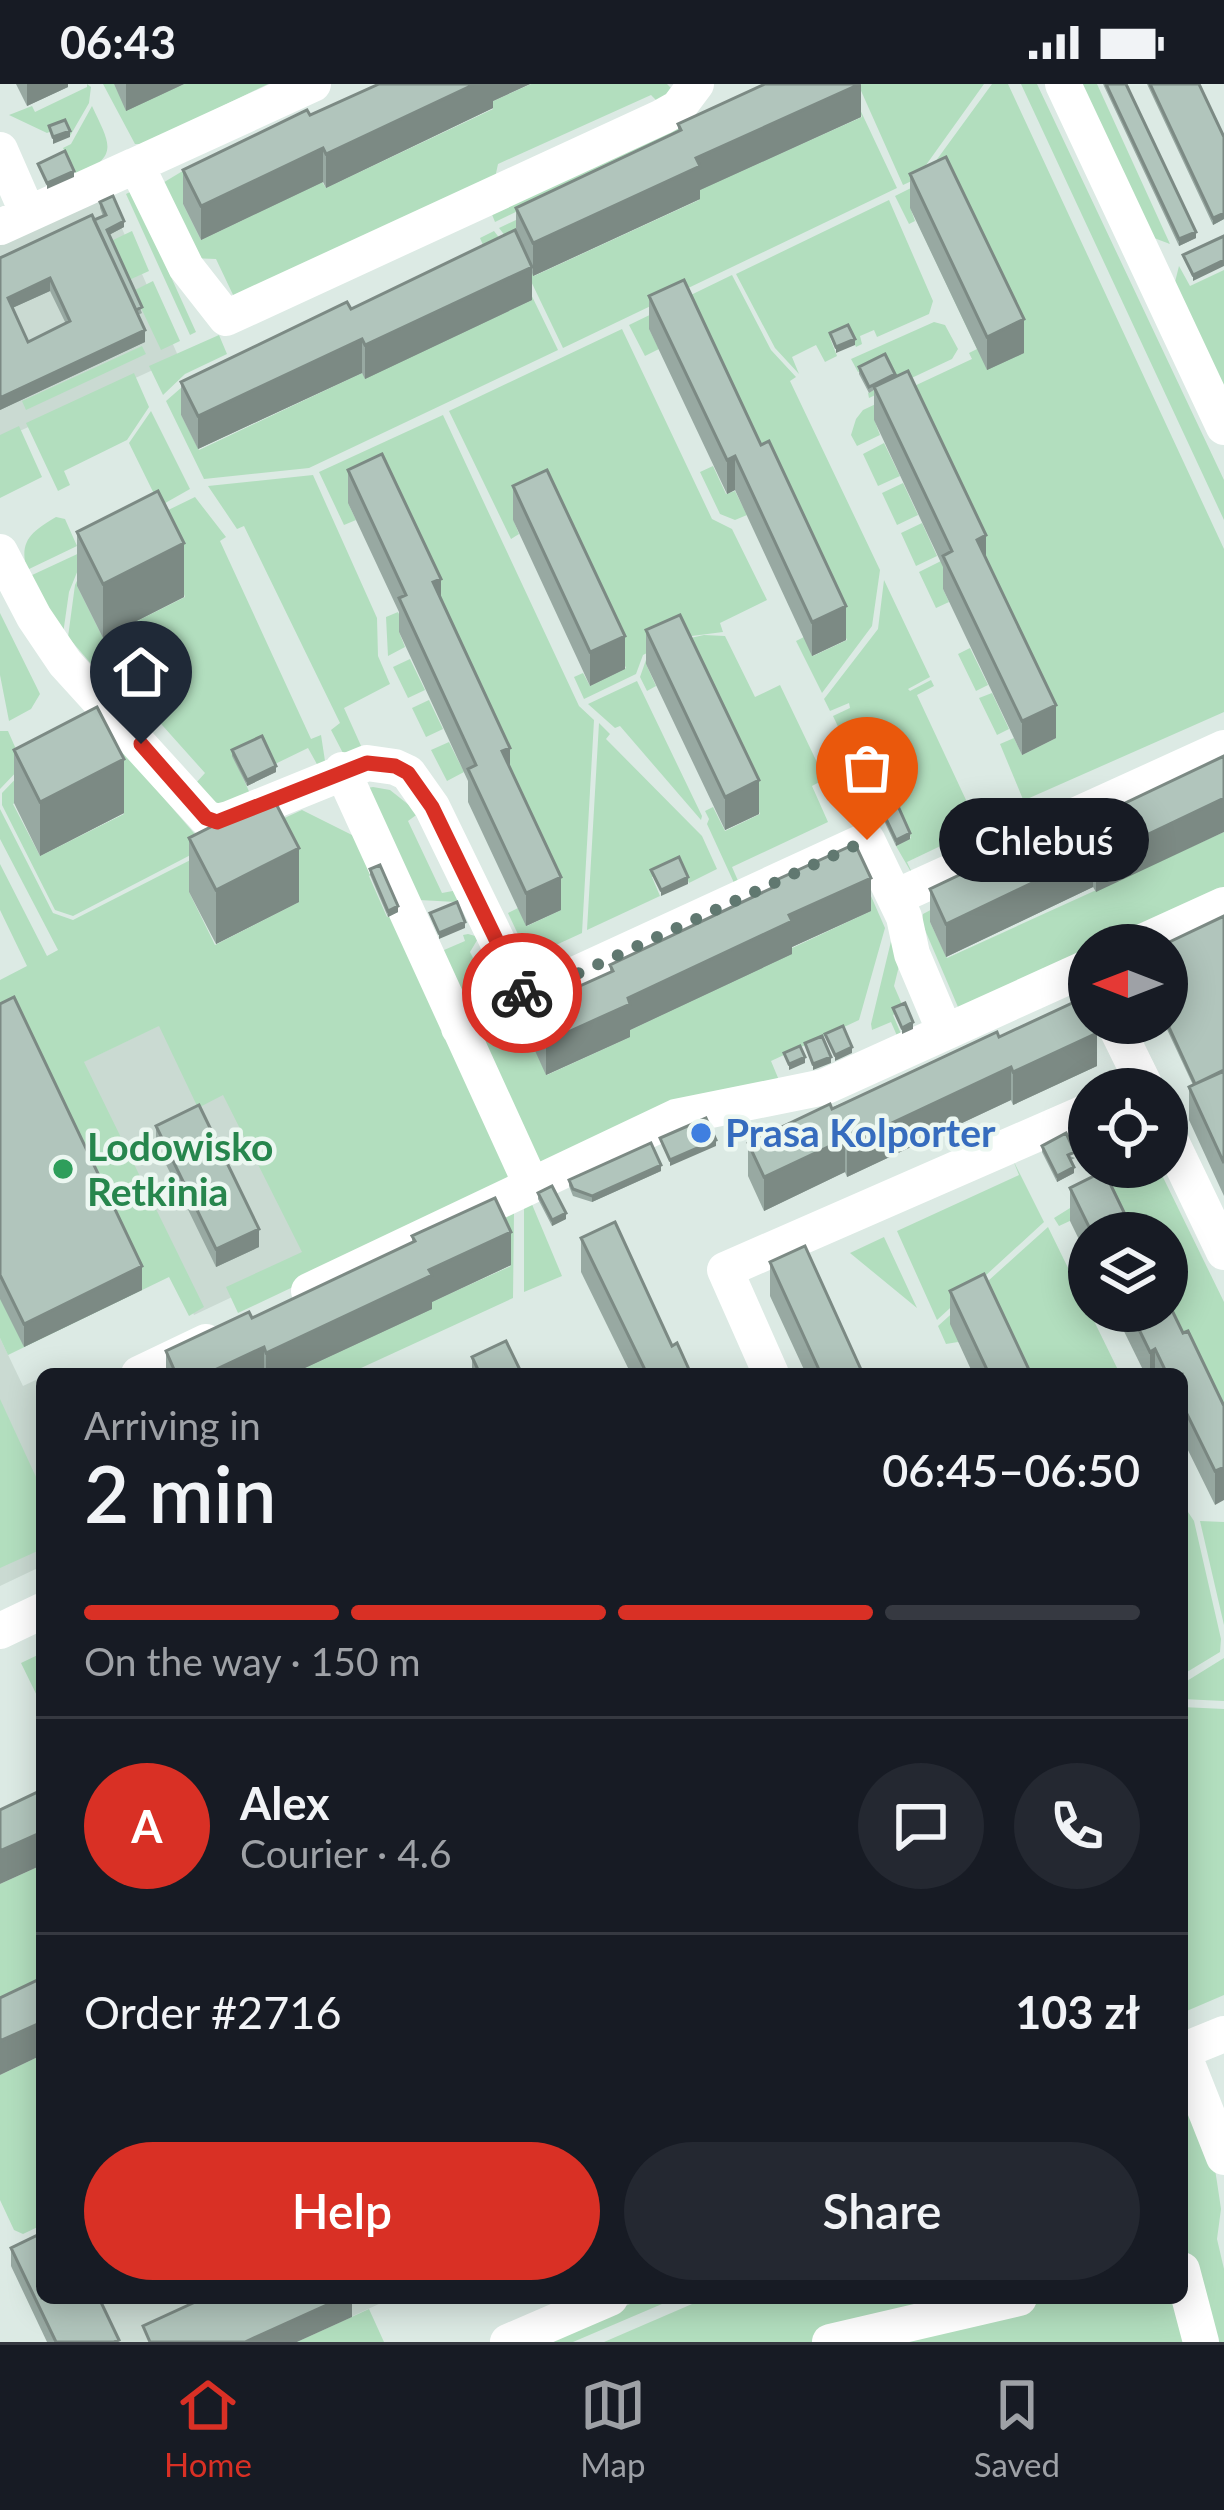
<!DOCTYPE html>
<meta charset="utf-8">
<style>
body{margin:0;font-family:Lato,sans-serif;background:#242831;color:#f1f3f6;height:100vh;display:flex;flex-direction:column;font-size:45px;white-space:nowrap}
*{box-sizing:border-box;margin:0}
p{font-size:39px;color:#9ea1a6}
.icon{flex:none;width:66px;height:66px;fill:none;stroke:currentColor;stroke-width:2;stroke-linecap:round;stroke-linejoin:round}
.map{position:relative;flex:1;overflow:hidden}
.drawer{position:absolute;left:36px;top:1284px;width:1152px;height:936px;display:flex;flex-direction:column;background:#171b24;border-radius:18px;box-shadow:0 6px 30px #0003}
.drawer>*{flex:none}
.needle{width:78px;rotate:270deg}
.controls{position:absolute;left:1068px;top:840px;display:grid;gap:24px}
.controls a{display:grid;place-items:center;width:120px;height:120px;border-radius:50%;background:#171b24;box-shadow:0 6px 30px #0003;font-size:60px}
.pin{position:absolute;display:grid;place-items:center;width:102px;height:102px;color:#fff;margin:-123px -51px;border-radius:50% 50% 50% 0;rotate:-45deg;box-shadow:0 0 12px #0007}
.pin .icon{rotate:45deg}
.courier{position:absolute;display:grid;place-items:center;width:120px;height:120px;margin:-60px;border:9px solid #d93025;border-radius:50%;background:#fff;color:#222;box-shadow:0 3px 15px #0007}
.bubble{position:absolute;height:84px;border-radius:42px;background:#171b24;box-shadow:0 6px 30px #0003;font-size:39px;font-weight:600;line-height:84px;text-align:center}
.summary em{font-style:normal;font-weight:600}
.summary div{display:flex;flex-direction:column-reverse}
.summary{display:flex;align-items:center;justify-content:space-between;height:204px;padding:0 48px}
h1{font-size:78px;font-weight:600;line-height:90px}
.bar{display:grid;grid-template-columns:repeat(4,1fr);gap:18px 12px;align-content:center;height:144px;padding:0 48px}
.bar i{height:15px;border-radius:9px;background:#363941}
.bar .on{background:#d93025}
.bar p{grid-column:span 4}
.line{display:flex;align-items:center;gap:30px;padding:0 48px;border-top:3px solid #363941}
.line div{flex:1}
.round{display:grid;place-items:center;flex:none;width:126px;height:126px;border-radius:63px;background:#242831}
.button{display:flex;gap:24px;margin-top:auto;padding:24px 48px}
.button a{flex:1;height:138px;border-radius:72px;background:#d93025;color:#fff;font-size:48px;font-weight:600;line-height:138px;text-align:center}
.button a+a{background:#242831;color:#f1f3f6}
.status{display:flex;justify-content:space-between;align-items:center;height:84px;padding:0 60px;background:#171b24;direction:ltr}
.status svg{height:33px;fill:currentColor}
.tabs{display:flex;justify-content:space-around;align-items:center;height:168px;border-top:3px solid #363941;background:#171b24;font-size:33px;color:#9ea1a6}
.tabs a{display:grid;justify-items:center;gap:6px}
.tabs .on{color:#d93025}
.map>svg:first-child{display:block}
</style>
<div class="status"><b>06:43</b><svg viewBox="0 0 49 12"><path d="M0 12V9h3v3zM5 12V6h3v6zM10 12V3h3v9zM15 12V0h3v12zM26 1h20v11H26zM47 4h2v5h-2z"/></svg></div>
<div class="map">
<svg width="1224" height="2258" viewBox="0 0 1224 2258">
<rect width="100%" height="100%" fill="#dceae4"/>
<!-- built -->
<path fill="#cadad2" d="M105,106L179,274L0,356V153Z
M160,941L494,1089L194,1231L77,981Z
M0,1254L23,1302L42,1293V1482L0,1502Z
M90,2214H392L296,2258H111Z"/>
<!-- green -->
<path fill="#b2debe" d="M87,0L91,3L89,19L70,52L66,41L47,49L9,31L32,22L35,28L87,3Z
M103,0H114L127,25L184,0H268L145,60H135Z
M531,0H667L674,7L660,20L651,11L498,80L495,94L235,215L216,175L190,174L161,100L191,82L204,109L183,120L201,156L322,98L326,104L493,25L491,18Z
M848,0L897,104L563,264L516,166L499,144L533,128L516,157L534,192L699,116L697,107L862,33Z
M858,0H984L916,95L903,101Z
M992,0H1008L1224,465V628L1027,715L1036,736L1032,737L1000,660L1014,654L1022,671L1056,654L978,489L874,335L880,351L857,362L851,351L856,335L863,326L972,275L969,269L977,265L910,123L915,137L909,140L895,112L919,100Z
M1021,0H1037L1224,396V436Z
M1080,0H1097L1170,160L1154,154Z
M92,22C110,61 120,71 77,93L63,64L71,60Z
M685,30L682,47L495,138L489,123Z
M132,107L196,248L190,251L126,110Z
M889,116L933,217L929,230L877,253L874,246L860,252L862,260L856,263L849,247L830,254L837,272L825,278L816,261L792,273L799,290L775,264L736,190Z
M132,147L149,187L129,196L111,157Z
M494,147L511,169L558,266L309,384L204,395L166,317L190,296L181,331L199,366L362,289L365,294L532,216L515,180L495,189L480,154Z
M1179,182L1190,202L1224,186V306L1174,202Z
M732,191L771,266L796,293L790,297L880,486L872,542L822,609L796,557L804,553L813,572L847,556L770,390L649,245L659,265L645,272L629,241Z
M153,197L180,257L161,266L133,207Z
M934,238L945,241L958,265L952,275L869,314L868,309L895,296L886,276L858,288L851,275Z
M622,245L712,435L732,445L767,516L720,539L723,548L676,554L643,571L636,590L584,615L574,593L583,589L590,602L626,584L548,419L513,435L519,450L511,455L449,327Z
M219,251L227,270L185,290L163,311L149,282Z
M142,262L146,270L26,326L22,317Z
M134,289L149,323L127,356L64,387L70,401L58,407L26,339Z
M151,327L190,405L160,422L129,359Z
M443,331L579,622L594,636L582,849L532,872L538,893L508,829L518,824L527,842L561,826L503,701L348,419L356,436L344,441L319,388Z
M19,342L42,393L0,414V351Z
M884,359L900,392L878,402L863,370Z
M713,382L726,410L735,407L747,431L735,436L720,430L700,388Z
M313,391L377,534L378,572L390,600L344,624L362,664L345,673L331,646L340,639L244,442L237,445L208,402Z
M903,399L918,431L897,441L882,409Z
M195,413L226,453L220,457L311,655L321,651L325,677L318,682L308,664L273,681L233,672L252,714L220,724L196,699L205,689L154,632L143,640L68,553L75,501L93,463L103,487L77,502L103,554L185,513L156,432Z
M56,433L65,435L77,462L27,486C18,456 33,447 56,433Z
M922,439L937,472L916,482L901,449Z
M86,466L69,508L63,550L30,492Z
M941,477L952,500L943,505L949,518L936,524L919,488Z
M884,496L930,593L908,605L910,607L931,596L934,602L917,611L973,731L991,724C996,741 995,753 979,764L970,748L907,778L915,795L896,762L911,754L894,719L884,723L870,691L860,694L855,684L892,667L883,645L876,647L872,640L843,653L833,632L850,624L849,619L830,627L824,615L878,545Z
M398,528L406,544L399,548L405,563L388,572L386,533Z
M0,529L40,610L31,625L9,637L0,591Z
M704,551L725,552L755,613L780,601L825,695L812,702L828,738L732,783L739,799L735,801L707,740L709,735L705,727L713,723L725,747L760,730L681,564L646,580L656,602L647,607L640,593L647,573L677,557Z
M970,564L988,601L976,607L958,570Z
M410,575L425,606L408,614L393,583Z
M637,597L702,732L701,736L620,642L615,644L588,620Z
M992,609L1009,645L997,651L979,614Z
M429,616L443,645L426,653L412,624Z
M599,639L610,650L606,655L702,752L717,785L689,799L680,780L652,793L660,812L587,846Z
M0,647H8L23,681L0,705Z
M111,653L206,763L73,832L55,826L2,721V709L26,684L40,705L13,720L40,772L124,730L97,677Z
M449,658L464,688L447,697L431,666Z
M373,703L390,706L419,729L408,737L442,809L458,806L468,826L456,818L419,816L362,705Z
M0,725L53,829L73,836L208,767L220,792L189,808L215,861L299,818L273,765L231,758L302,726L370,760L380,785L369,792L387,833L398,829L513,1084L500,1105L238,1229L226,1203L302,1168L223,1011L198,1024L159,942L84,978L204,1223L189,1232L169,1193L8,1271L0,1254V896L27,882L0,826V780L47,872L58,866L0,755Z
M1224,748V809L1110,861H1089V871L961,930L922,839L923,830L940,821L930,838L947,874Z
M860,787L885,844L859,936L771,977L781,1001L538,1082L482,961L493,949L531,933L539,953L531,958L547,991L630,953L628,947L791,870L790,865L871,827L855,794Z
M893,849L903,866L894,902L904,925L893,931L902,952L898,954L891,938L872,946L871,940Z
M468,850L479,853L470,868L495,917L467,923L437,869L465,857L463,851Z
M1013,1076L1044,1138L937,1236L897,1147L1019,1091Z
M1136,1083H1158L1224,1218V1354L1167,1227V1149H1118L1104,1121L1059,1142L1054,1134Z
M531,1118L562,1192L524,1208V1120Z
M514,1128L513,1214L348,1290H292L431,1225L429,1219L511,1182L477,1147Z
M1048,1143L1120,1290H1015L958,1258L946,1260L938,1242Z
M884,1153L917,1224L850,1169Z
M0,1315L42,1406V1465L0,1484Z
M1182,1419L1194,1437L1221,1555L1220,1568L1182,1591Z
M1200,1437L1224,1438V1541Z
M42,1569V1622L21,1579Z
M1224,1574V1617L1182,1615V1600Z
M1182,1623L1224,1625V1911L1182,1929Z
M42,1781V1896L0,1917V1800Z
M42,1971V2141L23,2150L14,2146L0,2116V1991Z
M1182,2009L1213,2073L1217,2098L1221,2125L1217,2155L1224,2185V2258H604L706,2214H1182Z
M644,2214H676L573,2258H542Z
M369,2225L384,2258H297Z"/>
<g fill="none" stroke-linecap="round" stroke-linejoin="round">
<!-- minor -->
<path stroke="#fff" stroke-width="36" d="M313,0L134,82L144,97L186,183L226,234L662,33L678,24L696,0
M1063,0L1224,343
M0,66L28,130
M0,143L134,82
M0,468L34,533L65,579L206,734L217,738L229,735L367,679L395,683L408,689L432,723L525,914
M342,686L531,1100
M896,813L1224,664
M1136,861L1224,821
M1114,939L1145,1002
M459,944L867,756L904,833L912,870L945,948
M1167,1049L1224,1168
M309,1207L676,1033L824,1003L1089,883
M139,1290L206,1258
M771,1290L725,1186L1089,1027
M0,1547L42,1527
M1182,1967L1224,2073
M1182,1967L1224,1950
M1182,2186L1201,2258
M508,2258L610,2214
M830,2258L1019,2214"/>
</g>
<!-- wall -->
<path fill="#98a9a2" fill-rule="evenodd" d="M16,0H68V3L27,22Z
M114,0H184L126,27Z
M379,0H530L493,17V24L326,104L323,98L201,156L183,120V86Z
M1103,0H1126L1196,154L1179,162Z
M1147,0H1199L1224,53V135L1213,141Z
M861,33L700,106V115L533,192L532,189V216L365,295L362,289L198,365L181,331V298L351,225L516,149V124L678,48V40Z
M910,90L1024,269L987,286L910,124Z
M100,118L124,143L109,151L142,229L138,231L145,258L0,326V174L103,132L100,124ZM50,207L66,240L28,258L12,224Z
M649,212L846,556L812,572L735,406L727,410L649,245Z
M859,283L895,293L986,474L1056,654L1022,671L943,505V483L874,336V306L869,309L859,290Z
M348,386L441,514L510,685L561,826L526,842L468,718V697L399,548V528L348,419Z
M513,402L625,585L590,602L513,436Z
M77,448L184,513L103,554L77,502Z
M646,546L759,730L725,746L646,580Z
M14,666L124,729L40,772L14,719Z
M232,666L276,688L247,702L232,672Z
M1224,672L1096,808L1093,803L946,873L930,838V805L1081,740Z
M879,720L910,755L896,762L879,726Z
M189,754L299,818L216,860L189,808Z
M370,785L398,828L388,833L370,791Z
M772,798L871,827L792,863V870L630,946V953L546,991L531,958V924L610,888V881L772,804Z
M1224,832V1112L1189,1036V1003L1193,1001L1164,939H1167Z
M0,920L142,1206L24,1263L0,1215Z
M999,953L1097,982L1013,1021L1011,1016L847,1093L845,1088L764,1127L748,1092V1059Z
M156,1042L259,1163L216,1183L156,1060Z
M1042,1062L1075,1074L1071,1076L1074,1089L1057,1098L1042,1068Z
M661,1087L592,1118L573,1112L569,1102V1096Z
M1070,1104L1134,1149H1089V1176L1070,1137Z
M538,1109L566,1135L552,1142L538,1115Z
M412,1152L511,1181L432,1218V1225L292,1290H166V1267L252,1234L412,1159Z
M581,1154L672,1262L691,1290H631L581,1188Z
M770,1178L863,1290H806L770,1212Z
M950,1207L1031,1290H973L950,1240Z
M1114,1227H1167L1183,1249L1224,1322L1215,1421L1182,1354V1290H1145Z
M472,1273L522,1290H472Z
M11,2164L119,2258H47L11,2182Z"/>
<!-- shaded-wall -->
<path fill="#7c8a84" d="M27,0H68V3L27,22Z
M126,0H184L126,27Z
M475,0H530L493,17V24L326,104V70Z
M861,0V33L700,106V115L533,192V159L696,74Z
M70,47V53L53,60V53Z
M323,64V98L201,156V122Z
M74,87V93L47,105V99Z
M1224,129V135L1213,141V134Z
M124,137V143L107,152V146Z
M1196,148V154L1179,162V155Z
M1224,176V182L1193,197V191Z
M532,183V216L365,295V261Z
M50,194V207L8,226V214Z
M1024,235V269L987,286V253Z
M145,246V258L0,326V314Z
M362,255V289L198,365V332Z
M855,255V261L836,269V263Z
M735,372V406L727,410V376Z
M986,451V485L977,456Z
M184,459V513L103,554V500Z
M441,495V528L433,498Z
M846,522V556L812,572V538Z
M625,552V585L590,602V568Z
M1056,621V654L1022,671V637Z
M888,662V668L865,678V672Z
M510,664V697L502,667Z
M124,675V729L40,772V718Z
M276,682V688L247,702V696Z
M759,696V730L725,746V713Z
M1224,714V748L1096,808V775Z
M910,749V755L896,762V756Z
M299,764V818L216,860V806Z
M1093,770V803L946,873V840Z
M561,793V826L526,842V809Z
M688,793V800L661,812V806Z
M871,794V827L792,863V870L630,946V953L546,991V958L789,831Z
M398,822V828L388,833V827Z
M465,838V844L439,855V849Z
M913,938V945L902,950V944Z
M1097,949V982L1013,1021V988Z
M852,963V969L835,977V971Z
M805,973V979L789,986V980Z
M831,973V979L813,986V980Z
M1011,983V1016L847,1093V1060Z
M845,1055V1088L764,1127V1093Z
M716,1056V1062L670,1082V1076Z
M661,1081V1087L592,1118V1112Z
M1074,1083V1089L1057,1098V1092Z
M566,1129V1135L552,1142V1136Z
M259,1145V1163L216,1183V1165Z
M511,1148V1181L432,1218V1225L292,1290H266V1269L429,1186Z
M142,1182V1206L24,1263V1240Z
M264,1263V1290H206Z
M1155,1265V1290H1150V1268Z
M1224,1383V1416L1215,1421V1387Z
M42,1748V1781L0,1800V1767Z
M42,1938V1971L0,1991V1957Z
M342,2214H352V2233L297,2258H245Z"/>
<!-- building -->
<path fill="#b1c5bc" stroke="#7c8a84" stroke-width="3" fill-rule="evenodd" d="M379,0H475L326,70L323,64L201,122L183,86L307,26L310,31Z
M765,0H860L696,74L700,82L533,159L516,124L681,46L678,40Z
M1106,0H1126L1196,148L1179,155Z
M1150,0H1199L1224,53V129L1213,134Z
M65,36L70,47L53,53L49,42Z
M65,67L74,87L47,99L38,80Z
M946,73L1024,235L987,253L910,90Z
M113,112L124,137L107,146L142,223L136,226L94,136L106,131L100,118Z
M92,131L145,246L0,314V174ZM50,194L70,237L28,258L8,214Z
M515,146L532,183L365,261L362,255L198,332L181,298L347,218L351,225Z
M1224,152V176L1193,191L1183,171Z
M684,196L761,361L769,357L846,522L812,538L735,372L727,376L649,212Z
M848,241L855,255L836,263L830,249Z
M885,270L895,290L869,303L859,283Z
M908,287L986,451L977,456L1056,621L1022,637L943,472L952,467L874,303Z
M382,370L441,495L433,498L510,664L502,667L561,793L526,809L468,685L476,681L399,514L406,511L348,386Z
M547,386L625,552L590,568L513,402Z
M158,407L184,459L103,500L77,448Z
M680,531L759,696L725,713L646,546Z
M97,623L124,675L40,718L14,666Z
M879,640L888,662L865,672L855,651Z
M262,652L276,682L247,696L232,666Z
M1224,672V714L1096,775L1093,770L946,840L930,805L1079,734L1081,740Z
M272,712L299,764L216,806L189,754Z
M894,713L910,749L896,756L879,720Z
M855,760L871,794L789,831L792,837L628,914L630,920L546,958L531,924L613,887L610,881L774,803L772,798Z
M679,773L688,793L661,806L651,786Z
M380,781L398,822L388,827L370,785Z
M457,818L465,838L439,849L430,829Z
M1224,832V987L1195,1000L1167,939V861H1163Z
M14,913L142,1182L24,1240L0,1191V920Z
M1081,915L1089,932V939H1092L1097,949L1013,988L1011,983L847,1060L845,1055L764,1093L748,1059L830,1020L832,1025L997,948L999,953Z
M905,919L913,938L902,944L893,924Z
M843,942L852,963L835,971L825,950Z
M822,952L831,973L813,980L805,959Z
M800,962L805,973L789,980L784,969Z
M1222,987L1224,990V1079L1189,1003Z
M199,1021L259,1145L216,1165L156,1042Z
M706,1034L716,1056L670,1076L660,1054Z
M1066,1049L1075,1068L1068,1071L1074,1083L1057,1092L1042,1062Z
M651,1059L661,1081L592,1112L573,1105L569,1096Z
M1104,1087L1134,1149H1092L1070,1104Z
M552,1102L566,1129L552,1136L538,1109Z
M495,1114L511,1148L429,1186L432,1191L266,1269L264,1263L206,1290H176L166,1267L249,1228L252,1234L415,1157L412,1152Z
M615,1138L672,1262L677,1259L691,1290H647L581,1154Z
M805,1162L863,1290H821L770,1178Z
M984,1190L1031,1290H989L950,1207Z
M1167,1216L1183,1249L1188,1247L1224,1322V1383L1215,1387L1182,1320V1290H1167L1155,1265L1150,1268L1130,1227H1167Z
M506,1257L522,1290H480L472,1273Z
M42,1706V1748L0,1767V1726Z
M42,1894V1938L0,1957V1914Z
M42,2149V2214H99L119,2256L114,2258H56L11,2164Z
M204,2214H342L245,2258H150L143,2242Z"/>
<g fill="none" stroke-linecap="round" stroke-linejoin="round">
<!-- done -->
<path stroke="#607870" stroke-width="12" stroke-dasharray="0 21.6" d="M522,909L525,914L867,756"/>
<!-- route -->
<path stroke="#d93025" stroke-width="15" d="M141,660L206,734L217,738L367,679L395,682L408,689L432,723L522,909"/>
</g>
<!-- markers -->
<circle fill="#3f7fe0" stroke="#ecf7f1" stroke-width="4.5" cx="701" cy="1049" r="12"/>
<circle fill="#2e9e5b" stroke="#ecf7f1" stroke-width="4.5" cx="63" cy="1085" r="12"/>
<g text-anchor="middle" stroke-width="9" stroke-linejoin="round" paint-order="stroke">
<!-- shop labels -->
<g font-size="39" font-weight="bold" fill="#366cbe" stroke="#ecf7f1" text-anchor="start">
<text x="725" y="1063">Prasa Kolporter</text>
</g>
<!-- leisure labels -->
<g font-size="39" font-weight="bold" fill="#27864d" stroke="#ecf7f1" text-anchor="start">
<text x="87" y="1077">Lodowisko<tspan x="87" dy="45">Retkinia</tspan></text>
</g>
</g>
</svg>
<div class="controls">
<a><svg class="needle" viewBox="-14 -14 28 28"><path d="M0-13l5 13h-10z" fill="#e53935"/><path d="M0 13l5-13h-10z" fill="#9ea1a6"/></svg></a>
<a><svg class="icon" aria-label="locate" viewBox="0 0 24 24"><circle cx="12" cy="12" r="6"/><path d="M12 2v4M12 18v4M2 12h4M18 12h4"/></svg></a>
<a><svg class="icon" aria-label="layers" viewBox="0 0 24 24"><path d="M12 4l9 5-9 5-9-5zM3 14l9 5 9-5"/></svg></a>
</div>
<div class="pin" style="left:867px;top:756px;background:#ea580c"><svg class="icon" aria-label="bag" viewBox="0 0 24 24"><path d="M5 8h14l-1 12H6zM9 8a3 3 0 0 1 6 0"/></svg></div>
<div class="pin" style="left:141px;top:660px;background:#1f2937"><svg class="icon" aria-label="home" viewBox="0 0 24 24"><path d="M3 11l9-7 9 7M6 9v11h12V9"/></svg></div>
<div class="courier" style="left:522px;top:909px"><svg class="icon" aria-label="bike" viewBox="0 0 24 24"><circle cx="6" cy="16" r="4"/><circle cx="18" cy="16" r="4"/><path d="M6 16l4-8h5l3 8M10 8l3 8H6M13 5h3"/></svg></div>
<div class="bubble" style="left:939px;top:714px;width:210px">Chlebuś</div>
<section class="drawer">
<div class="summary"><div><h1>2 min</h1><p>Arriving in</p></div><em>06:45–06:50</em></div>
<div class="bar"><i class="on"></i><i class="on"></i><i class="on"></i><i></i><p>On the way · 150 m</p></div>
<div class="line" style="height:216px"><b class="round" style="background:#d93025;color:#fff">A</b><div><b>Alex</b><p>Courier · 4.6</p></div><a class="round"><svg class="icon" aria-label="chat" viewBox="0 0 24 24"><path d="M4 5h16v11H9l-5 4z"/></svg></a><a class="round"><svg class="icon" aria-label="phone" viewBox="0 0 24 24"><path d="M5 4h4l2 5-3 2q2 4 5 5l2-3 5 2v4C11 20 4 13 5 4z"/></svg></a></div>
<div class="line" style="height:156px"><div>Order #2716</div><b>103 zł</b></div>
<div class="button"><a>Help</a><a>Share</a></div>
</section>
</div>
<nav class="tabs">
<a class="on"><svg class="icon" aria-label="home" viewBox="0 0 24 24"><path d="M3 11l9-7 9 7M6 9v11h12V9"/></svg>Home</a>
<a><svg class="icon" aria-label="map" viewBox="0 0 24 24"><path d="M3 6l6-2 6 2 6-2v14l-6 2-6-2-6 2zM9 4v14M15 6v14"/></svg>Map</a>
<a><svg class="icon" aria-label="saved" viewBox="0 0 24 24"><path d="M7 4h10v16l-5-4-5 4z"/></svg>Saved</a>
</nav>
